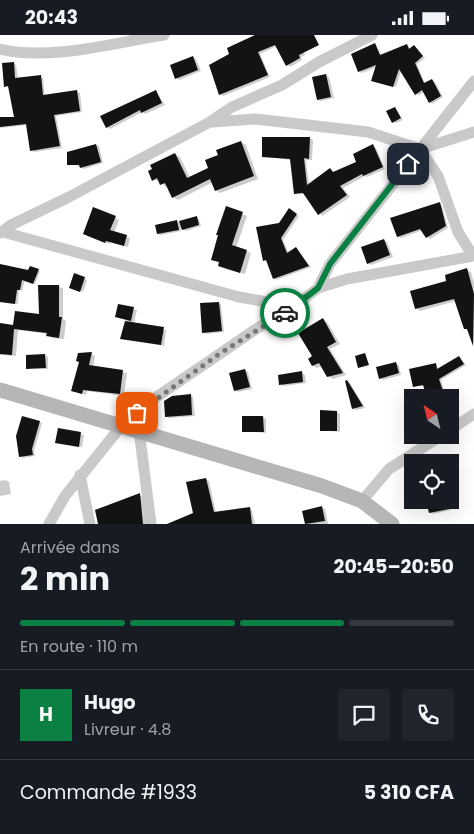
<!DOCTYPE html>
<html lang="fr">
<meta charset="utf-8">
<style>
body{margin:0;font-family:Poppins,sans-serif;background:#20242c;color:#f1f3f6;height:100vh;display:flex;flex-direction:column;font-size:19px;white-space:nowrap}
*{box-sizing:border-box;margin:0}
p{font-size:16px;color:#9ea1a6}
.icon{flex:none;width:28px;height:28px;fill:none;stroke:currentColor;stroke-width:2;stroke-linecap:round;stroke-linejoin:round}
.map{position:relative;height:489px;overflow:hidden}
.details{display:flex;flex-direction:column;background:#171b24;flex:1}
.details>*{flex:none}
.needle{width:32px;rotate:325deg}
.controls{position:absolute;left:404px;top:354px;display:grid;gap:10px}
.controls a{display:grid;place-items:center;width:55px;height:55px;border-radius:0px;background:#171b24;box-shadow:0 5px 20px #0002;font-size:25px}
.pin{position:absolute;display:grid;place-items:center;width:42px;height:42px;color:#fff;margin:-21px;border-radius:10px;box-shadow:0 2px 8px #0006}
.courier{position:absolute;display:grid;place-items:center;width:50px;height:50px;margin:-25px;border:4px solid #0b8043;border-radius:50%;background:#fff;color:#222;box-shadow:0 1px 6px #0007}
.headline em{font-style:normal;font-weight:700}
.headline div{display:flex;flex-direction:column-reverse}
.headline{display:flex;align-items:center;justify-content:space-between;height:85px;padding:0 20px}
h1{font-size:32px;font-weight:700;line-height:38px}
.bar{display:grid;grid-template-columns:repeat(4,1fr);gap:8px 5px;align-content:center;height:60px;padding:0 20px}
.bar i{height:6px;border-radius:4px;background:#363941}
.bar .active{background:#0b8043}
.bar p{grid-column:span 4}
.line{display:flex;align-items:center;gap:12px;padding:0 20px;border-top:1px solid #363941}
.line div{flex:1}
.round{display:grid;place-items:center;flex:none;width:52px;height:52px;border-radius:0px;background:#20242c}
.status{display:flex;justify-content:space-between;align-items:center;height:35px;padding:0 25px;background:#171b24;direction:ltr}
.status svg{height:14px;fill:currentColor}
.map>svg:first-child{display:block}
</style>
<div class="status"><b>20:43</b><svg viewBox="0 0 49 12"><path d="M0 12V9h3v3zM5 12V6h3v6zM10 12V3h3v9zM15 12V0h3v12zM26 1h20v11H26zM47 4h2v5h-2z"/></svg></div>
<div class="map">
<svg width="474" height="489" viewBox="0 0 474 489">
<rect width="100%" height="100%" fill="#fff"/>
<!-- shadow -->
<path fill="#0003" d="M253,0H298L305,20L301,22L302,25L290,32L277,11L260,19L270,42L223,61L220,59L231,19L254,2Z
M375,9L382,21L407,10L411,15L414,12L417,14L425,23L417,29L425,49L432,45L435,47L443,62L432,69L424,57L419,60L416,59L401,36L396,52L376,47L377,32L362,38L359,36Z
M193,22L196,24L201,36L179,45L176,43Z
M13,28L16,30L18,44L43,43L45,61L77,57L80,58L82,77L56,81L62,113L34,117L32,115L27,90L0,93V84L16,83L9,52L5,51Z
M326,40L329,42L334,63L321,66L318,65Z
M156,57L165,70L145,79L142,77L110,94L107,92Z
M395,73L403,85L396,88L393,87Z
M309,103L313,105L312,125H306L309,150L358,128L373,111L376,113L385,134L367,142L365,141L343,153L350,162L322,181L305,159L295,158L291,125L263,121Z
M241,107L246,110L258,144L220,158L216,155L213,147L178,165L173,162L168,151L166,152L160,146L153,145L175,119L180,122L190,143L209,133L220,121Z
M96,110L99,111L103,128L84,134L80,131L68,129Z
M439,169L442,171L448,193L430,204L423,195L401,203L398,202L392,184Z
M227,173L247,181L236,213L251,218L245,239L223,233L219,230L220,228L212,225Z
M290,175L299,181L283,205L289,219L298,216L311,232L276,245L274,243L268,226L264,225L279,189Z
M196,182L199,184L201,191L186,196L180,193L181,196L161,200L158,199L176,186L181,189Z
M115,183L119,185L114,198L130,203L128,212L110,207V209L88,201Z
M384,205L387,207L393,222L371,230L368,228Z
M0,234L38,235L40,236L35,249L25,245L22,256L19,255L18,269L0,267Z
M467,235L471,237L474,248V309L469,296L465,294L456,266L420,276L416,273Z
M84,243L87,245L83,257L74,254Z
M59,251L63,254V284L66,286L64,304L52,303L48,299L18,295L16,321L0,320V289L14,291L40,280Z
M219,268L221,270L224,297L206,299L203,297Z
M119,270L137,275L134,288L166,295L164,311L121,303L126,285L116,281Z
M323,285L327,287L340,309L330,314L346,340L333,344L328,341L322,331L317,333L313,331Z
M91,319L95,321L93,332L127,338L124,361L87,356L86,360L73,355Z
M45,320L48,322V334L27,333Z
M459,322L466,330L441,345L446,362H428L425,351H414L435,329L439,334Z
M396,328L399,330L401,340L383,345L380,343Z
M245,335L248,337L252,354L238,357L235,355Z
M302,338L305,340L306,348L283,351L280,349Z
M347,346L350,348L365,373L356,375L353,374Z
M190,360L193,362L195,381L169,383L166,381Z
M337,377L340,379V397L321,395Z
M263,382L266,384V398L243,396Z
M39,387L42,388L34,416L35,421L23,423L20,421Z
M59,395L84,400L82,412L57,407Z
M206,444L209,446L216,478L249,473L252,475L255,489H167L194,479Z
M6,445L9,447L11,459L0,461V446Z
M139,460L143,462L146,489H100L96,475Z
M427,465H449L451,475L433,479L430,477Z
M322,473L325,474L328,489H306L303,477Z"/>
<!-- building -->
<path fill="#131313" d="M255,0H314L319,10L299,20L300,23L286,31L275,10L258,17L268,40L219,60L209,30L229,19L227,13Z
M375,8L380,20L407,9L409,14L414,10L423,21L415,28L424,48L432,44L441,61L429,68L422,55L415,60L399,34L393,52L371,46L376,30L358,37L351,19Z
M193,21L198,35L175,44L170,30Z
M14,27L15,43L41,40L43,60L77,55L80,76L54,80L60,111L30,116L26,89L0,92V82H14L8,51L4,52L2,28Z
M326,39L331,62L317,65L312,42Z
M156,55L162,68L141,78L140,75L106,93L100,81Z
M395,72L401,83L392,88L386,76Z
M262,102H310L309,124L304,123L307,150L330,133L333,137L356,127L353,119L373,109L383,132L363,141L362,139L340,151L347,160L318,180L303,158L294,159L290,124L262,122Z
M241,106L254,141L215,156L210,144L172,163L165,148L160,150L157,143L152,146L148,136L152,134L150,130L175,118L187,143L208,133L205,125L218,120L216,115Z
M96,109L101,127L80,133L79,130H67V117Z
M440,167L446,191L426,203L420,194L397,202L390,183Z
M226,171L243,177L232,210L247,215L240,238L218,231L219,227L211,225L218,200H216Z
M93,172L116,181L110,195L127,200L124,211L106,206L105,208L83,199Z
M289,173L297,179L281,203L287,218L296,212L309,231L273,244L266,225L263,226L256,192L279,188Z
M197,181L199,190L182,195L179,186Z
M177,185L179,195L157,199L155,190Z
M384,204L390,220L367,229L361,212Z
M0,229L28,235L30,231L39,234L33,249L22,245L20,255H17L15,269L0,267Z
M467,233L474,259L473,311L467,294H464L454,264L415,274L410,256L446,246L445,240Z
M74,238L85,242L80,257L69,253Z
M38,250H59V282H62L59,303L46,301L47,298L14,294L12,320L0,319V288L13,290L15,276L39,279Z
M219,267L222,296L202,298L200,268Z
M118,269L134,272L131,286L115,282Z
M323,283L336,307L327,312L343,338L327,342L319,328L312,331L308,324L312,321L298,298Z
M125,286L164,292L161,310L120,304Z
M92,317L89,330L123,335L120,359L83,355L82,359L71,356L79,327L76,326L78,318Z
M365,318L369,330L358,333L355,321Z
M45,319L46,333L26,334V320Z
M459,321L464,329L439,344L445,362H427L423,350L413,352L409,334L436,328L437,334Z
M396,327L399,338L379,344L376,332Z
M245,334L250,352L234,356L229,338Z
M302,336L303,347L279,350L278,340Z
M347,345L363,371L352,374L345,346Z
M191,359L192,380L165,382L164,366L172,361Z
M320,375L337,376V396H320Z
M22,381L40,386L32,414L33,420L19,422L16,401Z
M242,381H263L264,397H242Z
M58,393L81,397L79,412L55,408Z
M206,443L214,477L250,472L252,489H167L193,478L186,447Z
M140,458L143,489H98L95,475Z
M426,465H447L449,474L429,478Z
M322,471L325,486L305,489L302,476Z"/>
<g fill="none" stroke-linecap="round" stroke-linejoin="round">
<!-- street -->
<path stroke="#c9c9c9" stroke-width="11" d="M0,14C51,26 112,8 164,0
M212,87L256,84L368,97L420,114L474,97
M420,114L438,141L458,197L473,221
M3,197L239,262L267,267L300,266
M0,198L11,190L67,163L208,88L232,72L282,50L319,27L372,0
M318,253L330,229L474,46
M139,395L151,489
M450,395L474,379
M80,440L90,489
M362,466L389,434L442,400
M49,489L65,461L122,390L152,365L256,294L288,276L318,253L347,244L474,221"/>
<!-- secondary -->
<path stroke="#b6b6b6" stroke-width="15" d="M0,355L322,451L362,466L392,489"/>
</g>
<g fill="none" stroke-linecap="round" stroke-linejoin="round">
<!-- done -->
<path stroke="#767676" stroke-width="5" stroke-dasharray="0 9" d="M137,378L219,319L285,278"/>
<!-- route -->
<path stroke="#0b8043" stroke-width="6" d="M285,278L318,253L330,229L408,129"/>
</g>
</svg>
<div class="controls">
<a><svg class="needle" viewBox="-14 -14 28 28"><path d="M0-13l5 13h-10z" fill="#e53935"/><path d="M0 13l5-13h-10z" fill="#9ea1a6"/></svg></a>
<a><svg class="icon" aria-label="locate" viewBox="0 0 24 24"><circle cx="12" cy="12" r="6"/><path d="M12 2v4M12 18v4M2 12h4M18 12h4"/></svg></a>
</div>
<div class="pin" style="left:137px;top:378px;background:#ea580c"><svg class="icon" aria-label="bag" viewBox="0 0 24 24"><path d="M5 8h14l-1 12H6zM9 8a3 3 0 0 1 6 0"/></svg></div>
<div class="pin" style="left:408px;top:129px;background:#1f2937"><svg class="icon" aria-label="home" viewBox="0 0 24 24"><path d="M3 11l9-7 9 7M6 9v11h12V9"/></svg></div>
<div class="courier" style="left:285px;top:278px"><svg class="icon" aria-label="car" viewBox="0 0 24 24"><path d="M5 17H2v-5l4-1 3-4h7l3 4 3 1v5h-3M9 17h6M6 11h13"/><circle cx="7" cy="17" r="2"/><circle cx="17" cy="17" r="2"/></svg></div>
</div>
<section class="details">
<div class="headline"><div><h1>2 min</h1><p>Arrivée dans</p></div><em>20:45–20:50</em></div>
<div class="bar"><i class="active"></i><i class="active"></i><i class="active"></i><i></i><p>En route · 110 m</p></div>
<div class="line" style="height:90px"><b class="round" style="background:#0b8043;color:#fff">H</b><div><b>Hugo</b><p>Livreur · 4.8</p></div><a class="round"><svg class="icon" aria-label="chat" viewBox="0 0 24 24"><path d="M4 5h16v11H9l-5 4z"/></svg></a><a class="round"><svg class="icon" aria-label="phone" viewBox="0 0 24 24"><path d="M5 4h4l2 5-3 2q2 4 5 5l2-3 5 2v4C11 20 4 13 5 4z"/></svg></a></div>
<div class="line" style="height:65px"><div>Commande #1933</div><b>5 310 CFA</b></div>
</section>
